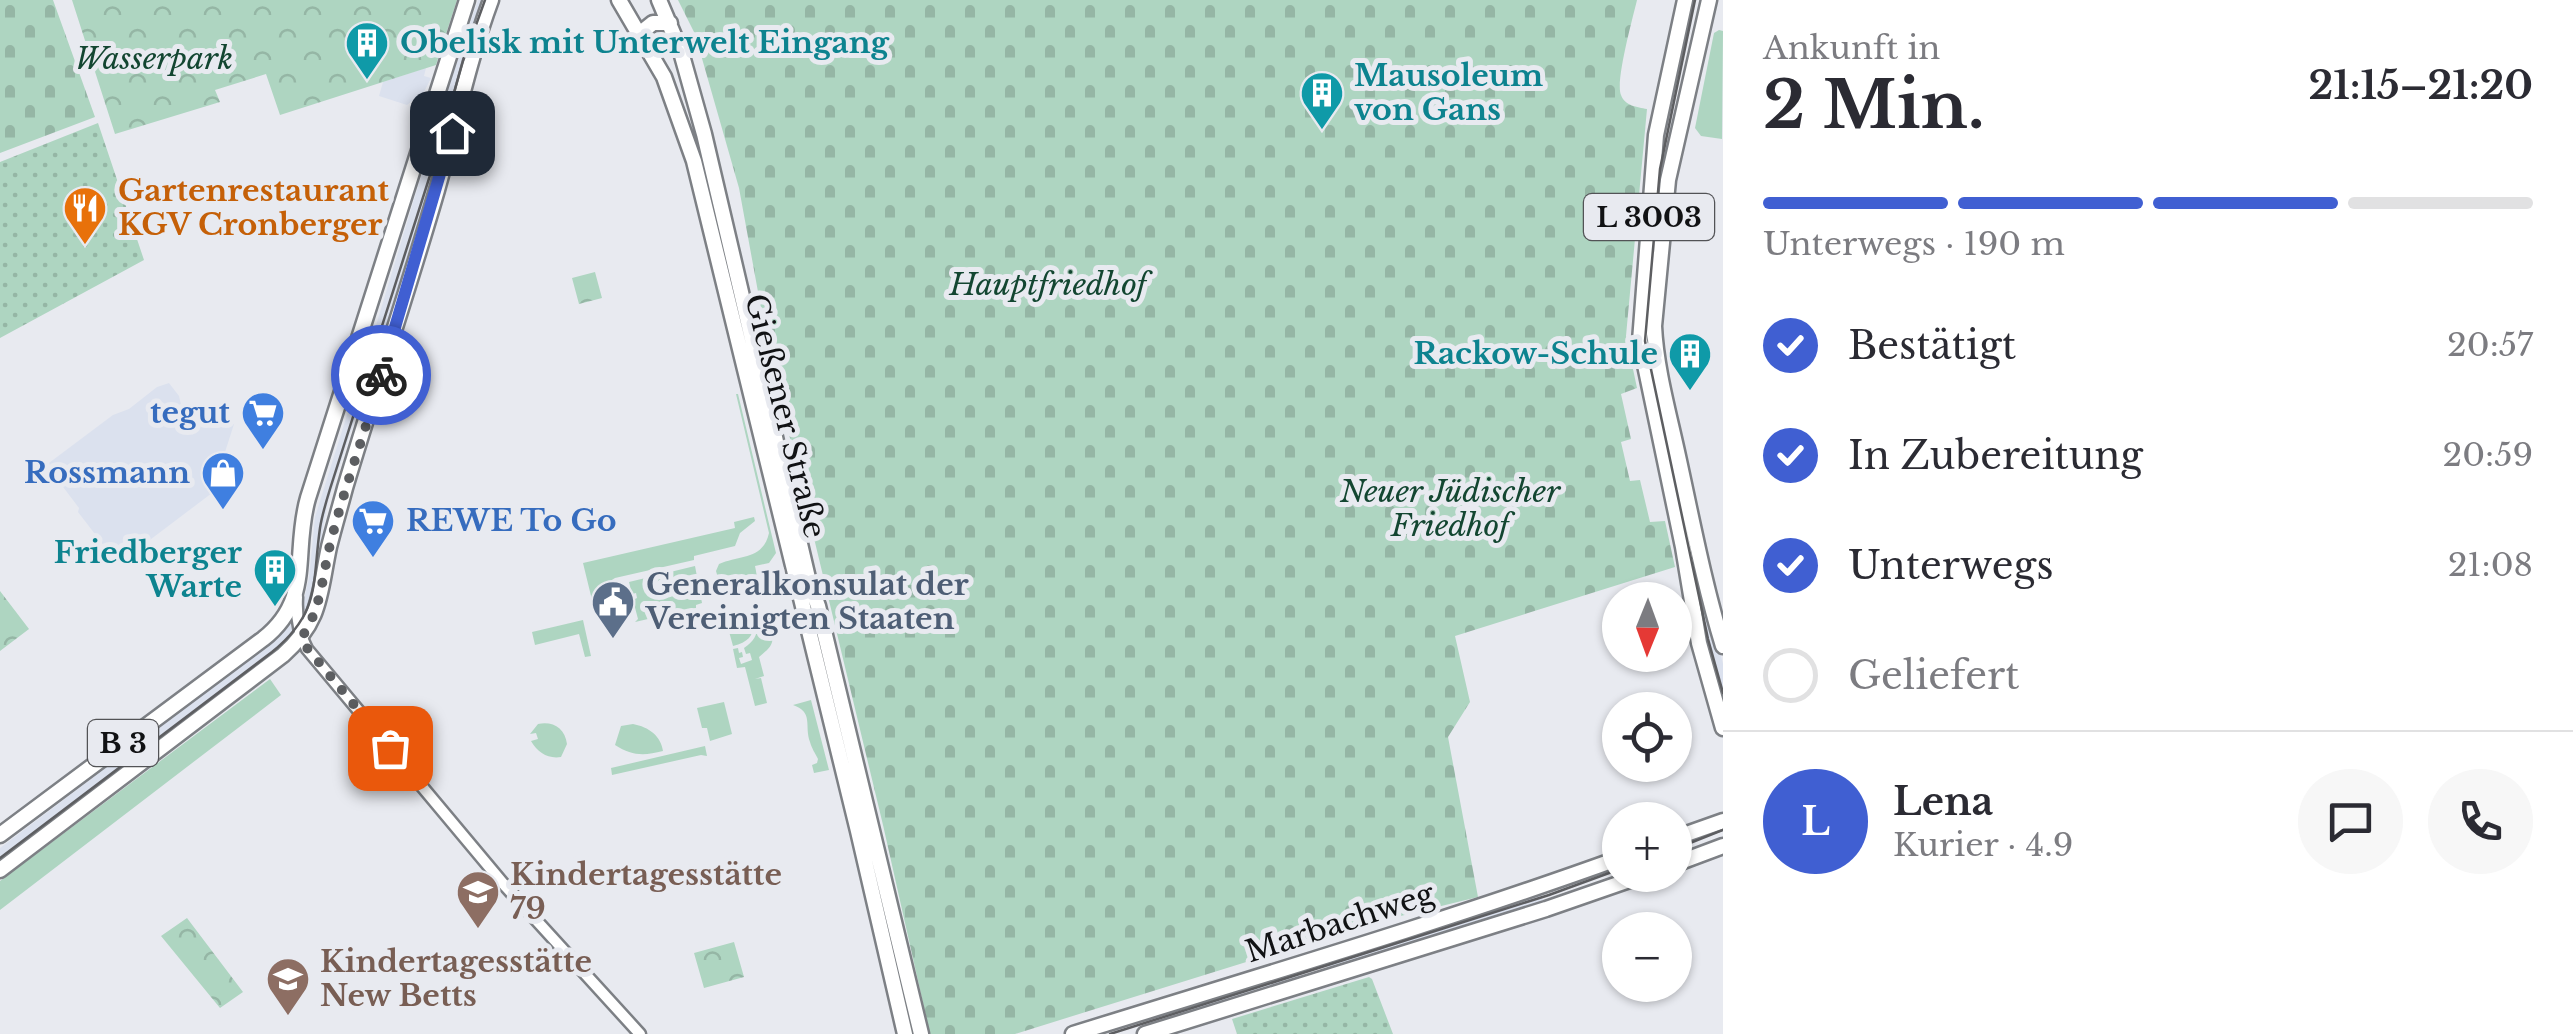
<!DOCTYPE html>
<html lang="de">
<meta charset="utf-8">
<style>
body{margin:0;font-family:"Libre Baskerville",serif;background:#f7f7f7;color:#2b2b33;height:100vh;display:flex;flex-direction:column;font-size:38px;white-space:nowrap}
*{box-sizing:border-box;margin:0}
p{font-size:32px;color:#7c7c81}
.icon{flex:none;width:55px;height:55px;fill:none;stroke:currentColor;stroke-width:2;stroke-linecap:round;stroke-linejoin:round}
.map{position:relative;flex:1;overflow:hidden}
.side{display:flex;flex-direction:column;background:#fff;width:850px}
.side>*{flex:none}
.needle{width:65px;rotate:181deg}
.fabs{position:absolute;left:1602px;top:582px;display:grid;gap:20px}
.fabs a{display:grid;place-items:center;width:90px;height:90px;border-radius:50%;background:#fff;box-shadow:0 2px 8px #0004;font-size:50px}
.pin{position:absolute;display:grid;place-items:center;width:85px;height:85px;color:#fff;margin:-42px;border-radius:20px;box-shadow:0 5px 15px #0006}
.courier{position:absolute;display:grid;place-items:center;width:100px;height:100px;margin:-50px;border:8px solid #405fd2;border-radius:50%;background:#fff;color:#222;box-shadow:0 2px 12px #0007}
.headline em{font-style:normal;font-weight:700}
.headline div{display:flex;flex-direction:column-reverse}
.headline{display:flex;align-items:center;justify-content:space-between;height:170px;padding:0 40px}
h1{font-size:65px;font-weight:700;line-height:75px}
.bar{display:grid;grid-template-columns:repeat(4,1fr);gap:15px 10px;align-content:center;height:120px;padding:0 40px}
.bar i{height:12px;border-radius:8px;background:#e1e1e2}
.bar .on{background:#405fd2}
.bar p{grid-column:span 4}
.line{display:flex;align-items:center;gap:25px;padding:0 40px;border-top:2px solid #e1e1e2}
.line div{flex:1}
.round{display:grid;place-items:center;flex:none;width:105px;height:105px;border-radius:52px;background:#f7f7f7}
ol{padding:0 40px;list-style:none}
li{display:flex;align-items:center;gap:30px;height:110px}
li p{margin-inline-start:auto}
li .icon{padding:10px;border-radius:50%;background:#405fd2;color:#fff;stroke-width:4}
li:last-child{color:#7c7c81}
li i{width:55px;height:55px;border:5px solid #e1e1e2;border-radius:50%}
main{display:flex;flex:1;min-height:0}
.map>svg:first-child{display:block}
</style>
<main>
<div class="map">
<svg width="1723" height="1034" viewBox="0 0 1723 1034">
<defs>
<pattern id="forest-crowns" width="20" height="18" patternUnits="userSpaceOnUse" patternTransform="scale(2.5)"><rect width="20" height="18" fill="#aed5c1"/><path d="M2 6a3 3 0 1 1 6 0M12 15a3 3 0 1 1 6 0" fill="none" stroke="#95b6a5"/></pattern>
<pattern id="cemetery-stones" width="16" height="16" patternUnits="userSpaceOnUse" patternTransform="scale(2.5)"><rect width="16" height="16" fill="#aed5c1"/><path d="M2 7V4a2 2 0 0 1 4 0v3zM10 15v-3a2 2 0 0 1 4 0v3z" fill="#95b6a5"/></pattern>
<pattern id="garden-dots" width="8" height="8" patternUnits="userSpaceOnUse" patternTransform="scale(2.5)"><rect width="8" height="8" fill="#aed5c1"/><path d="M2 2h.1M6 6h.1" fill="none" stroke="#95b6a5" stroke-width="1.8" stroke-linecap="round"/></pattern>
</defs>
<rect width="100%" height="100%" fill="#e8eaf0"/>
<!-- built -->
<path fill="#dbe1ee" d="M478,0H487L451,113L386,326L378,338L371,342L442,107Z
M426,68L424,76L431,78L424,92L407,105L379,96L383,82Z
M362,355L371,368L328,502L323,528L317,590L303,625V604L309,578L315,517L358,380L357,372Z
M169,383L179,396L182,409L186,415L193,411L234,424L212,493L118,564L78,512L79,508L48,467L49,463L113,415L129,409L157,387Z
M1702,582L1723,664V700L1693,584Z
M290,620L293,636L281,648L0,860V848L263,649Z
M1536,893L1541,894L1544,903L1329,971L1326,963Z
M1292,972H1297L1300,981L1150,1028L1146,1017Z"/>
<!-- grass -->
<path fill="#aed5c1" d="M1719,30L1723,31L1722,139L1701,136L1695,128L1714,33Z
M736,394H738L776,553L769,563L755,566L757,576L729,583L718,578L716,571L719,564C740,555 763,560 769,533Z
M754,517L755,521L740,533L735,546L694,556V560L615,578L599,588L595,600H592L583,563L735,528L734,522Z
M695,566L702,603L696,605V608L635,622L638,619L633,600L637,598L636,593L632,594L629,582Z
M751,610C756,630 754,641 733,646L725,617Z
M759,610L762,618L784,612L777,618L778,626L771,629C775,644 771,647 759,657L764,676L755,679L761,678L767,703L755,706L745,667L737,668L733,649L738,648L739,653L742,652L743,657L739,658L741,664L752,660L750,653L746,654L744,648C759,638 759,628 755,611Z
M583,620L591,656L585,657L579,634L535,645L532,632Z
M270,679L281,695L0,910V881Z
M811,700L829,770L814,773L812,765L817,763L818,759C815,753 812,749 810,742C804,726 814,712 793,705Z
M724,702L732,734L710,741L707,728H702L697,708Z
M538,724C553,721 565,728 567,744L561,757C548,759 538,753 531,741L538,739L536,733L530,734Z
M633,724C649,727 661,736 663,751C644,756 632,756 615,745L621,726Z
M705,746L707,756L701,755L612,775L611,768Z"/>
<!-- forest -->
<path fill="url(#forest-crowns)" d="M72,0H457L436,65L280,115L266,74L215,90L220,102L115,134Z
M595,272L602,298L579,304L572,278Z
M0,591L29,629L0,651Z
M187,918L243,992L220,1008L161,936Z
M734,942L744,977L704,988L694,953Z"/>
<!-- cemetery -->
<path fill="url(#cemetery-stones)" d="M0,0H53L95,117L0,153Z
M678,0H1637C1633,17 1615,82 1621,95C1625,106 1637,107 1647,109L1626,336L1637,388L1621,394L1631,439L1621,442L1630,481L1640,480L1650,522L1665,521L1675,567L1455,636L1470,702L1448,737L1478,897L1368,924L1015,1034H930L883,825L781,401L765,330L739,188L695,34Z"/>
<!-- garden -->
<path fill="url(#garden-dots)" d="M98,123L144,260L0,338V162Z
M1369,977L1372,979L1393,1034H1237L1232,1019Z"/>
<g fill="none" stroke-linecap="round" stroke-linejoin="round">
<!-- minor casing -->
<g stroke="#7d8085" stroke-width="15">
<path id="minor" d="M297,597C296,616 298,633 307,649L506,887L640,1034"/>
</g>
<!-- major casing -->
<g stroke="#7d8085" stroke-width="19">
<path id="major" d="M619,0L664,77L694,161L858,831L905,1034
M659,0L681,52L704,134L808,578L818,606L921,1034
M1685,0L1656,135L1640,341L1683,547L1699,643L1723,728
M1709,0L1668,180L1654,326C1656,369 1669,414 1678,456C1692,520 1704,584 1723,646
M641,38L643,31L653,23H670
M0,835L263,639C314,599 292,553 308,498L467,0
M1675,838L1723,821
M1675,864L1723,846
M0,870L283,655C322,620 319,594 329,547C334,527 340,507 345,488C375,388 408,290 437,190C455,127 468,62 491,0
M1073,1034C1256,977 1440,923 1620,858
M1145,1034L1546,909L1644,875"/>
</g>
<!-- minor -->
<use href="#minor" stroke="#fff" stroke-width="10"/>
<!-- major -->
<use href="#major" stroke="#fff" stroke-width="14"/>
<!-- tram -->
<path stroke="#5d5e61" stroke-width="2.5" d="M1695,0L1660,169L1645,341L1708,639L1723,693
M1675,849L1723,830
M0,858L272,652C321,612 312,584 320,528C322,515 326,502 330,489L433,166L463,61L485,0
M1110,1034L1549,895L1620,869"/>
</g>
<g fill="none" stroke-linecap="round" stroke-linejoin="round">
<!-- done -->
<path stroke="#5c5e61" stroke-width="10" stroke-dasharray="0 18" d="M381,375C366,431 345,485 331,541C322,575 322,609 301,638L307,648L390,748"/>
<!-- route -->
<path stroke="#405fd2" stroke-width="12" d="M381,375L452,133"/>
</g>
<!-- icons -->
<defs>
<g id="building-pin" transform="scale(2.25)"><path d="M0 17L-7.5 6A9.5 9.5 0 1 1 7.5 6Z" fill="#0f9aa8" stroke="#e8eaf0"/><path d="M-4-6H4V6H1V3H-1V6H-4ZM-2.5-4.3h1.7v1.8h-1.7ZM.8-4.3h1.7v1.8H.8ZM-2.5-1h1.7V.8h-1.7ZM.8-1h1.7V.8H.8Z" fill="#fff"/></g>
<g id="restaurant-pin" transform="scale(2.25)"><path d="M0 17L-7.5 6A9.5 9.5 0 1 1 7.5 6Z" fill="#e8710a" stroke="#e8eaf0"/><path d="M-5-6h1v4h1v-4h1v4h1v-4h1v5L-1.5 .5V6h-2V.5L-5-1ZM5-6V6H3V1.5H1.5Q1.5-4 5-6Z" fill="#fff"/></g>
<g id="supermarket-pin" transform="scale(2.25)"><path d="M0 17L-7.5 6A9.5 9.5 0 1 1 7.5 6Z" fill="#3f7fe0" stroke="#e8eaf0"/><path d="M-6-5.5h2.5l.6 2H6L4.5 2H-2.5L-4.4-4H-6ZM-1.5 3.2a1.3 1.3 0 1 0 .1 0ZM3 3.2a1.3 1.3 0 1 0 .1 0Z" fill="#fff"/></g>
<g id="shop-pin" transform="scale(2.25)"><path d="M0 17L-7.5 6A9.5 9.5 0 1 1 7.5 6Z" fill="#3f7fe0" stroke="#e8eaf0"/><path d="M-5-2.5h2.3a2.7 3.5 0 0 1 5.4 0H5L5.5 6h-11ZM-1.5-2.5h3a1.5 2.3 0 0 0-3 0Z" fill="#fff"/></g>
<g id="civic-pin" transform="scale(2.25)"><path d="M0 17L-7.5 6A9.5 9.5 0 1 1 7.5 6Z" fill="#5c6f8a" stroke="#e8eaf0"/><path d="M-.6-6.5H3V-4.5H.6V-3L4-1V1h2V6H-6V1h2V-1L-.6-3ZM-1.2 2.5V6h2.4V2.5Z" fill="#fff"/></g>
<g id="school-pin" transform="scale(2.25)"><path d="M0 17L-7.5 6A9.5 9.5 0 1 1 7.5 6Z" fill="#8d6e63" stroke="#e8eaf0"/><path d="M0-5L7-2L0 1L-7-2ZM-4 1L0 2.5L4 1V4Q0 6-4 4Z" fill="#fff"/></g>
</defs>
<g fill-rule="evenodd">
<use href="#building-pin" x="367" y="43"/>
<use href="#building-pin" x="1322" y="93"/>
<use href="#restaurant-pin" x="85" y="208"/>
<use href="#building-pin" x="1690" y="354"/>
<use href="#supermarket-pin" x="263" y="413"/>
<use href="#shop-pin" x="223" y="473"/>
<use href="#supermarket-pin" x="373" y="521"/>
<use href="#building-pin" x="275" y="570"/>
<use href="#civic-pin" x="613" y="602"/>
<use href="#school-pin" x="478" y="892"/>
<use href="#school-pin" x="288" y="979"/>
</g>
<g text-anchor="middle" stroke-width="10" stroke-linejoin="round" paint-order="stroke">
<!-- shield labels -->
<g fill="#e8eaf0" stroke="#525356" stroke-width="2.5">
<rect x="1584" y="194" width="130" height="46" rx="8"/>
<rect x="88" y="720" width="70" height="46" rx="8"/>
</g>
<g font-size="28" font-weight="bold" fill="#111214">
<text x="1649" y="227">L 3003</text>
<text x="123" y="753">B 3</text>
</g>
<!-- culture labels -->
<g font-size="30" font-weight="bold" fill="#0d838f" stroke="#e8eaf0" text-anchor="start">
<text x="400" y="53">Obelisk mit Unterwelt Eingang</text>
<text x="1354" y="86">Mausoleum<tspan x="1354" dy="34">von Gans</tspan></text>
<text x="1658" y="364" text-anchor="end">Rackow-Schule</text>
<text x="242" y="563" text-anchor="end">Friedberger<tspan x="242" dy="34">Warte</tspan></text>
</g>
<!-- park labels -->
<g font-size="30" font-style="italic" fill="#134631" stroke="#e8eaf0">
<text x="154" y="69">Wasserpark</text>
<text x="1048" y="295">Hauptfriedhof</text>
<text x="1450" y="502">Neuer Jüdischer<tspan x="1450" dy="34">Friedhof</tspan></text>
</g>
<!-- food labels -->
<g font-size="30" font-weight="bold" fill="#c56008" stroke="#e8eaf0" text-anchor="start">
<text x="118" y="201">Gartenrestaurant<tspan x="118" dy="34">KGV Cronberger</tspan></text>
</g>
<!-- shop labels -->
<g font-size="30" font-weight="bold" fill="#366cbe" stroke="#e8eaf0" text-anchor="end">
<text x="230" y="423">tegut</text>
<text x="190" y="483">Rossmann</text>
<text x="406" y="531" text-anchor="start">REWE To Go</text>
</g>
<!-- street labels -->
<g font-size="30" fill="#111214" stroke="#e8eaf0">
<text transform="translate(785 416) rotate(76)" y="10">Gießener Straße</text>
<text transform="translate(1340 923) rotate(-18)" y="10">Marbachweg</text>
</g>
<!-- service labels -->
<g font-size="30" font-weight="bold" fill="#4e5e75" stroke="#e8eaf0" text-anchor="start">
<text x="646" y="595">Generalkonsulat der<tspan x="646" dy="34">Vereinigten Staaten</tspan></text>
</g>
<!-- education labels -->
<g font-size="30" font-weight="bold" fill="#785e54" stroke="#e8eaf0" text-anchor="start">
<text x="510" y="885">Kindertagesstätte<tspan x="510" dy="34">79</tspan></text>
<text x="320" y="972">Kindertagesstätte<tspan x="320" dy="34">New Betts</tspan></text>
</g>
</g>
</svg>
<div class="fabs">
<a><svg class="needle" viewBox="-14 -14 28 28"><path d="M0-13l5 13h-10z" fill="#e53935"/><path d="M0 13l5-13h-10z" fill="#7c7c81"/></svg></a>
<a><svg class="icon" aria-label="locate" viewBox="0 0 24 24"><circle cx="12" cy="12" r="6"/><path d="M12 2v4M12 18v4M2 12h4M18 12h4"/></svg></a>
<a>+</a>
<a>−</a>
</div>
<div class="pin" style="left:390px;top:748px;background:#ea580c"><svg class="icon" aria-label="bag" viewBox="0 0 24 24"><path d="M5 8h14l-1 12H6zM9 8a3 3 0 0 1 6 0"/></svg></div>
<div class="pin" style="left:452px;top:133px;background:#1f2937"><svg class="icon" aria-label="home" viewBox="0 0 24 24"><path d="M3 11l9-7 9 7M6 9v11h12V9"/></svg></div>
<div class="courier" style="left:381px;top:375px"><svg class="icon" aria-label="bike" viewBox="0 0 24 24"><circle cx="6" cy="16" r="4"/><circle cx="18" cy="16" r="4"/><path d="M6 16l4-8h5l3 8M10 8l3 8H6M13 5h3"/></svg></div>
</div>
<section class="side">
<div class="headline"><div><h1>2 Min.</h1><p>Ankunft in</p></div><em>21:15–21:20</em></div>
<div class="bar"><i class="on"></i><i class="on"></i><i class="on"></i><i></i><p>Unterwegs · 190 m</p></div>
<ol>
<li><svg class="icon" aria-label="check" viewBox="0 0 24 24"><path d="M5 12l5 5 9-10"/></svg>Bestätigt<p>20:57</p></li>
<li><svg class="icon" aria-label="check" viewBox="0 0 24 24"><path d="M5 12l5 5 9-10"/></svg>In Zubereitung<p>20:59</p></li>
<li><svg class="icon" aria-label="check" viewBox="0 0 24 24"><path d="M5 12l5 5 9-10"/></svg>Unterwegs<p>21:08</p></li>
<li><i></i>Geliefert</li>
</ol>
<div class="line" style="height:180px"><b class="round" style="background:#405fd2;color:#fff">L</b><div><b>Lena</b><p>Kurier · 4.9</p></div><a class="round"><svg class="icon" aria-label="chat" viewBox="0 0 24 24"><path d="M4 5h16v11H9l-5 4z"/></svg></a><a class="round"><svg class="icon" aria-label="phone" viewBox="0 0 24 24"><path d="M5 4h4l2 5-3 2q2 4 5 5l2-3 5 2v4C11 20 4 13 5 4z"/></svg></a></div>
</section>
</main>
